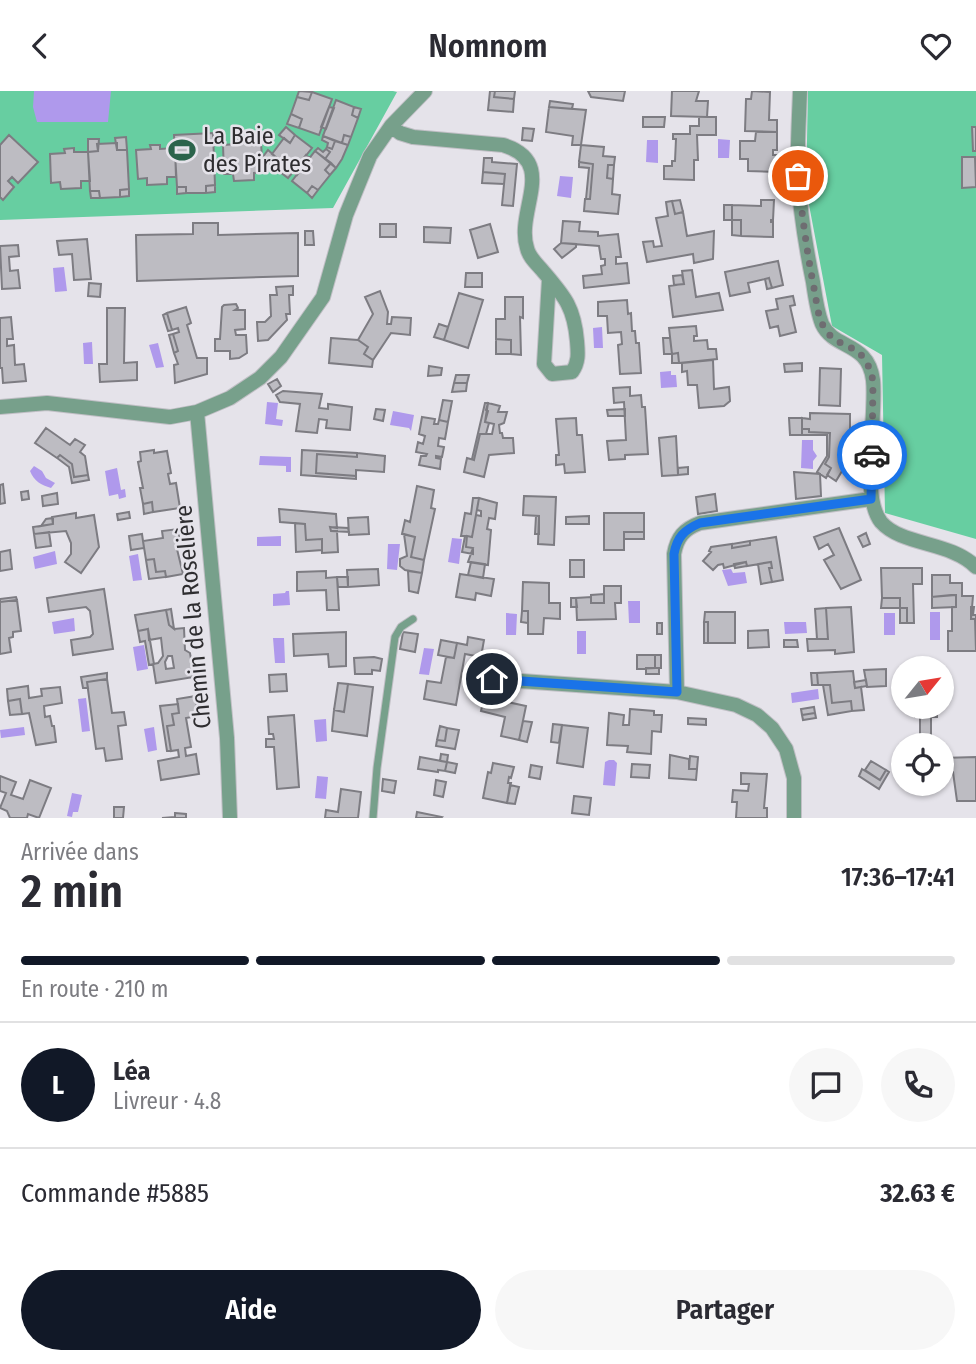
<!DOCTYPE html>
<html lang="fr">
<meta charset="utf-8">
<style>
body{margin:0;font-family:"Fira Sans Condensed",sans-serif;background:#f7f7f7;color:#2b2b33;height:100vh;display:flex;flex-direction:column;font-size:26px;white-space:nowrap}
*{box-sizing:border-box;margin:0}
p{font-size:23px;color:#7c7c81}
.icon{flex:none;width:38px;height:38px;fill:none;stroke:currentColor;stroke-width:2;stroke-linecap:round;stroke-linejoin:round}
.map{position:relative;height:727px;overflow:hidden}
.side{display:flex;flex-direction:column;background:#fff;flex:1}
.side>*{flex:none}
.needle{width:46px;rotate:60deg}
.buttons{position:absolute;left:891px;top:565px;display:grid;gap:14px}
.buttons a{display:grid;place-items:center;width:63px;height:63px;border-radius:50%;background:#fff;box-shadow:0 2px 5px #0004;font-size:35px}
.pin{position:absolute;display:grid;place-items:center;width:60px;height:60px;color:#fff;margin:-30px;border:4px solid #fff;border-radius:50%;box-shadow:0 2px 7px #0007}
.courier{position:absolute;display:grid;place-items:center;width:70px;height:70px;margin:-35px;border:5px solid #1a73e8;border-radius:50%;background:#fff;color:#222;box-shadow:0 2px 9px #0007}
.summary em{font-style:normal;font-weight:600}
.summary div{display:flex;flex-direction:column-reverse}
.summary{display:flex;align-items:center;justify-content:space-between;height:119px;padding:0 21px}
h1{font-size:46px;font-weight:600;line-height:52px}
.bar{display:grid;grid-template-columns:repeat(4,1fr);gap:10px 7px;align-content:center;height:84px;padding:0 21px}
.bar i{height:9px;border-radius:5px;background:#e1e1e2}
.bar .current{background:#111827}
.bar p{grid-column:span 4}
.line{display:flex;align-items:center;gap:18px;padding:0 21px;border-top:2px solid #e1e1e2}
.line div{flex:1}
.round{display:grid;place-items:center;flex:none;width:74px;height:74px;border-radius:37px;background:#f7f7f7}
.action{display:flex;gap:14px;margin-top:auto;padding:14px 21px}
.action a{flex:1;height:80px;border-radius:42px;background:#111827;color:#fff;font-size:28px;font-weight:600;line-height:80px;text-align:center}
.action a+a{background:#f7f7f7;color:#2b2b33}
header{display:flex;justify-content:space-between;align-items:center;height:91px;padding:0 21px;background:#fff;font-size:32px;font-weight:600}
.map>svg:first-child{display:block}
</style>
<header><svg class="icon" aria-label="back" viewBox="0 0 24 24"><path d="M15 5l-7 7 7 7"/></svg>Nomnom<svg class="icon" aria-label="heart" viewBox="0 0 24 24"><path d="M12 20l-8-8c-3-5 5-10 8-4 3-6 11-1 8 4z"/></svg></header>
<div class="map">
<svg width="976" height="727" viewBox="0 0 976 727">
<rect width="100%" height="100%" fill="#e5e3ea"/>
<!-- green -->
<path fill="#67cea1" d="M0,0H393L397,1L333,117L0,129Z
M808,0H976V448L885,422L882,264L832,235L806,98Z"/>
<!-- water -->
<path fill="#af99ec" d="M34,0H111L108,31H37L33,16Z
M718,48L730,49L729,67H718Z
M647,49H658V72L646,71Z
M560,85L573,86L571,107L557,105Z
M64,176L67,200L55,201L53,177Z
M602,236L603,257H594L593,237Z
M92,251L93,273H84L83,252Z
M158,252L164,276L156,277L149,254Z
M671,280V284H676L677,296L661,297L660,281Z
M267,311L278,312L276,328L283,329L282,335L265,333Z
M393,320L414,324L411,340L409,337L390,334Z
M802,349H813V359L817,365L813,370V378L801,377Z
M260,365L291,366V381H286V375L259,374Z
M34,375L42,380L46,387L55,392L51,397C41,394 34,390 30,380Z
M117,377L121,399L125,398L126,406L119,408L118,403L109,405L105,380Z
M281,445V455H257V446Z
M452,447L462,448L459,473L448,471Z
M388,453H400L397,479L387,478Z
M55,460L57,473L35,478L33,466Z
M138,463L142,489L133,490L129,465Z
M731,478L733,482L745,481L747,492L728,495L722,479Z
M286,500H289L290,514L273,515V503L285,502Z
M628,510H640V532H629Z
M930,521H940V549H930Z
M506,522L517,523L516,544H506Z
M884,522H895V544H884Z
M74,527L75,540L54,543L52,531Z
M784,531H806L807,542L785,543Z
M577,540H586V563H577Z
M273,547H284L285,572H275Z
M144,554L148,578L137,580L133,556Z
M424,557L434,558L429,584L419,583Z
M818,598L819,608L792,612L791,602Z
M86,607L90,640L82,641L78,608Z
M326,628L327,650L316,651L314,629Z
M24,636L25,644L1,647L0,639Z
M154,636L157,659L148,661L144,638Z
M609,669H614L617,672L615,695L603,694L605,671Z
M317,685L328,686L326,708L315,707Z
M72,702L82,704L78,721H73L72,726L67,725Z"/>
<!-- building -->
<path fill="#bdbcc2" stroke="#7d7c82" stroke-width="2" fill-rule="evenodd" d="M299,0L312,1L309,9L297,6Z
M490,0H495L494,6L514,8L513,21L488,19Z
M495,0H515L514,8L494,6Z
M588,0H625L623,10L591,6Z
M672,0H699L696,10H708L707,26L671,25Z
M752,0L770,1L769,29H777V41L745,40L746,8H751Z
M312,1L332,8L319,44L299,37L302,28L291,23L297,6L309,9Z
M336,9L354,16L352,24L358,27L351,46L344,44L342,52L323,45Z
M550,10L573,13L572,18L549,16Z
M329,16L334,17L326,38L321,36Z
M354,16L361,18L358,27L352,24Z
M549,16L586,19L581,54H572L573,45L546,41Z
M291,23L302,28L299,37L287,33Z
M643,26H665L664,36H643Z
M699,26H716V44H697L698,69H694V89L664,88V75H672V70H675L676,48H673V43H690V35H699Z
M286,36L295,44L290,52L279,44Z
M972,36H976V60H973Z
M523,37L534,38L532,50L522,49Z
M756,41H777V59H773V64H779V81L748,80V68H740V50H755Z
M213,42L215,94L206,95V102H186V96H177L174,44Z
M9,44L38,71L18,92L12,86L8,90L14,96L3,109L0,106V54Z
M295,44L312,57L288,87L271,74L277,67L272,63L284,47L290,52Z
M344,44L351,46L348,54L342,52Z
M323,45L335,50L332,58L327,56L328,52L322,49Z
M126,46L127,59H117L115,47Z
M88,48H99L98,60L88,61Z
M237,49H247V53L261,52L263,81L254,82V89L234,90L233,83H224L223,54L237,53Z
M335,50L348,54L342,68L336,77L325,68L330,61L326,58L327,56L332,58Z
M117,52V59H127L129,98L120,99V106L100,107L99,100H90L88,61L98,60L97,53Z
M150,54H160V58L175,57L176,86H167V93L147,94V87L138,88L136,59L151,58Z
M581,54L604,56L603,65L615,66L614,74H608L607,87L613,88L612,103L620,104L618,123L584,120L585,108H590L593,73L579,71Z
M74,57V61H88L90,90H81V97L61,98L60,91L51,92L50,63L65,62L64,58Z
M318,57L323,61L326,58L330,61L325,68L315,60Z
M268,59L277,67L271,74L262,67Z
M315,60L331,72L325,79L330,84L318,99L312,95L307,102L292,90Z
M306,64L310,67L297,84L293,81Z
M962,66H975L976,96L962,97Z
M484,67H492V71L517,73L513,115L502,114L505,83L483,81Z
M579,71L593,73L590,108H586L589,77L579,76Z
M331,72L336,77L330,84L325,79Z
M608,74H614L613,88L607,87Z
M483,81L505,83L504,93L482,92Z
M215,94V101L206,102V95Z
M312,95L318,99L312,107L307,102Z
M177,96H186V102L177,103Z
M129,98V105L120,106V99Z
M90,100H99L100,107H91Z
M680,109L683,121L675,123L672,110Z
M761,109H774L773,129H771V131H773V146L741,145V129H732V114L761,115Z
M672,110L675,123L683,121L687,145L714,140L713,168L694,172L693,163L647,171L643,151L653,150L654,156L662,155L656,127L668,125L666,111Z
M724,114H732V129H724Z
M732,129H741V145L732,144Z
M563,130L580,131L579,140L598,141V145L618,143L621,166H616V173L627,172L629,192L584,197L583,185L602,183L601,175L605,174V168H601L599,155L561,152Z
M193,132H218V144L298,142V185L137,190L136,144L193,143Z
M380,133H396V146H380Z
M490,133L498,161L478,167L470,139Z
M424,136L451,137L450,152L424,151Z
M305,140H313L314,154H305Z
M87,148L91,188L74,189L72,163L59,164L57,150Z
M561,152L576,153V156L562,167L554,158Z
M18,154L19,165L9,166L10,180L18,179L20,197L2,198L0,155Z
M778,170L783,194L772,197L769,187L748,192L750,201L730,205L725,181Z
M692,179L696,206L719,202L723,219L673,226L669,195L684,193L682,180Z
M466,182H482V196H465Z
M682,184L684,193L674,194L673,185Z
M769,187L772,197L767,198L765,188Z
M89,192L101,193L100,206L88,205Z
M293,195V204H289L290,223H286L287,229L268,249L258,250L257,231H265L271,225L270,204H277L276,196Z
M380,200L388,221L387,233H391L392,226L411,227L410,244L391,242L373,269L364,263L368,256L358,249L373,223L365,206Z
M459,202L483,209L468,257L444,249Z
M793,205L795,214L790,215L796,241L780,245L778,235L770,237L766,220L778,218L776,208Z
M505,206H523V227L520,226L521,264L511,263V249L496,248V228H505Z
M627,209L628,223L631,222L632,240H635L636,252H639L641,282L620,283L618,254L622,253L621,241L608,242L607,225H598V211Z
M236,213L238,217L235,219H245V238L235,239L236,244H246L247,262L239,267L230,268V260H215V248H220L222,216L224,214Z
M186,216L191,232L187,234L197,267H207V283L175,292L174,274L178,273L174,262L178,260L173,243L179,241L178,237L172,239L167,222Z
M107,217H125L124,272L137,271V289L100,291L99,273H107Z
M167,222L172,239L168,240L163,224Z
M11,226L13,248H7V255L14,254L15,274L24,273L26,290L3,292L2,277H0V227Z
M439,233L448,236L444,249L434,246Z
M696,235L697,245H694V250L707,249L708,258H716L717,268L679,272L678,262L672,263L669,237Z
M173,243L178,260L174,262L169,244Z
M331,247L358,249L368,256L364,263L373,269L372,276L329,272Z
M663,247H670L672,263H664Z
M496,248L511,249V263H496Z
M678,262L679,272H672V263Z
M713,269L714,298L729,296L730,310L724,315L699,317L697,294H688L687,280L682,281V272Z
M802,272V280L785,281L784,273Z
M429,275L442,277L441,284L428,285Z
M820,277L841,278L840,315L819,314Z
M456,284H469L467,292H454Z
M277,288L281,295L273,301L268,293Z
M454,292H467L466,300L452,301Z
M630,296V305L641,304L642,316H645L648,363L625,364V368L609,369L607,350L626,349L624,311L614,312L613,297Z
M283,300L322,303L319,317L328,318V313L352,316L350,339L326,337L327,329L319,328L317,342L296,340L300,313L280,311L276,304Z
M443,309L452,310L448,331L439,329Z
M485,312H488L486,319L488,320L485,331L489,332L486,343H480L474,369L472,368Z
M488,312L500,315L498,321H507L504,332L499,334L500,342H502L503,347H513L514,362L489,364L484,386L464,381L467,367L474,369L480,343H492L494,333L485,331Z
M376,318L385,319L383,330L374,328Z
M625,318V325H608L607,319Z
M810,322L850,323V343H846V367H843L845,375L836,390L827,384L831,377L825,373L829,366L830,342L809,341V338H802V327L810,328Z
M422,326L435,328L434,333H438L439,329L448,331L445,348L439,347L438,355L444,356L442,366L436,365V367L441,368L440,378L419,374L421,365H426L427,363L416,361L418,351L423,353L425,345L419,343Z
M576,327L577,344H582L585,381L565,382L564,373L556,374V364H559L556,328Z
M789,327H802V344H790Z
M46,337L70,354L75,348L85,354L80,361L85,365L88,384L74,386L72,373L60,364L57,367L35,352Z
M802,338H809V341L830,342L829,366L825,373L831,377L826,387L817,381L827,365V344H802Z
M676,345L678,384L662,385L659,347Z
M154,359V362L167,360L171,382L168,383L170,393L176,392L180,417L153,421L152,411L143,413L140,397H143L138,371L141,370L140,361Z
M302,359L357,362V366L317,363L316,382L356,385V388L301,384Z
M357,362L385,365L384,381L356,379V385L316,382L317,363L357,366Z
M60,364L72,373L74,386L88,384L89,389L72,392L69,376L57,367Z
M688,376V383L678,384V377Z
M794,381L820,383L821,405L796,408Z
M3,393L5,412L0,413V394Z
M417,395L434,399L431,417L435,418L424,469L411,466L415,446L402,443L405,429L410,431Z
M28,400L29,408L22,409L21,401Z
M57,402L58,413L43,415L42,405Z
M715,403L717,420L698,423L696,406Z
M524,405L556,406L554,454L538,453L539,425L523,424Z
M473,407H479L472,446L467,445L466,456L473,457V463L462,461L465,445H461L465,422L471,423Z
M479,407L497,412L495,428L489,427L487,438L491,439L488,474L468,471L473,457L466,456L467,445L472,446L476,424L481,425V420L477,419Z
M152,411L153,421L144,423L143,413Z
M279,418L336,423L337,437L330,436L331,440H337L338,461L322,462V448L306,449L305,433L280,431Z
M129,421L130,427L118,429L117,423Z
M76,422V427L94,424L99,456L81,482L65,471L71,463V452L66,440L34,443L33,436L53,433L52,426Z
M604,422H644V441H624V459H604Z
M536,425H539V443H535Z
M589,425V433H566V426Z
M368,426L369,443L349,444L348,427Z
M53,427V433L41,435L46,428Z
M295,432L305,433L306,449L322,448V459L296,461Z
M330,436L348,437L349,441L331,440Z
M839,437L861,489L841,498L824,469L834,464L828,453L819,458L814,446Z
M178,438L180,454H176L183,483L166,486L165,480L156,481L154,468L146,469L143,450L163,447L162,440Z
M49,441L51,455L36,457L34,443Z
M624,441H644V448H624Z
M866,442L870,453L863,456L858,446Z
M142,443L144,457L131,459L129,445Z
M404,443L415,446L411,466L424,469L422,482L405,479L400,475V468L407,465Z
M776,446L783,489L772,491L769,477H772L771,471L747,475L746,471L724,477L723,473L718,474L713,479L703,470L711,461L709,460L711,456L732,453V457L750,454V450Z
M750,450V454L732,457V453Z
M10,459L12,478L0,480V461Z
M154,468L156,481L165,480L166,486L149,488L146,469Z
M570,469H584V486H570Z
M471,471L485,473L483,487L468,484Z
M746,471L747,475L735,477L734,473Z
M771,471L772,477H769L772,491L761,493L758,473Z
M881,477H922V493H913L914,532H907V517H900V507H882Z
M378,478L379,494L348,496L347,479Z
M326,480V487L337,486L339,519H327L326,499L297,500V481Z
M408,480L422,482L418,502L409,500Z
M460,483L494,488L491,505L476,502L475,509L456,506Z
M932,484H950V492H962V505H973L971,528H975L976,560H948V540H952V516H956V504L932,506Z
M337,486H348V496H338Z
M523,491L549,492V512H560V528L544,527L543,543H528V520H522Z
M604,495H621V512H615L616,528L577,529L576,507L591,506V512H604Z
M104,498L113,558L73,564L71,549L90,546L93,543L90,520L86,516L49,521L47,507Z
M604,503V512H591V504Z
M951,504H956V516L932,517V506Z
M16,506L17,509L0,511V508Z
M571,507H576L577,516H571Z
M882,507H900V517H881Z
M17,509L21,540L13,541V546L9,547L11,561L0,563V511Z
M851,516L854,561L835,563V559L808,560L807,548H828L826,517Z
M971,516H974L973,524H976V540L975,528H971Z
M826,517L828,548H817L815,518Z
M900,517H907V532H900Z
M171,518L174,538L169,534L166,519Z
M166,519L169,534L174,538L184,537L185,559L190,562L194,586L156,592L153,573L158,572L163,565L161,547L149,549L148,538L138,540L135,524ZM168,565H172L174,577L166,578L165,571Z
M522,520H528V532L521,531Z
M705,521H735V552H708V531H704Z
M704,531H708V552H704Z
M657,532H662V543H657Z
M148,538L154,573L149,574L145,550L140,551L138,540Z
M768,539L769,556L748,557V540Z
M346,541V575L329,576L328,563L294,565L293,543Z
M403,541L418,543L415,561L400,558Z
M468,546L484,549L481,566L465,563L456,614L424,608L427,590L441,592L446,566L454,567L457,552L467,554Z
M441,549L457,552L454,567L438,564Z
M784,549H797L798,556H784Z
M637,564H655V577L637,578Z
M655,564H661V577H655Z
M374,566L382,568L380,580L372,579V583H355L354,567Z
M646,577H659V583H646Z
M886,578V595L867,596L864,579Z
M853,580L855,597L861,596L864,619L852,620L851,610L832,612L830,594H818L817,582Z
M107,582V588L87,591L88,597H83L81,586Z
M811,582H817L818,594H812Z
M286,583L287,600L270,601L269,584Z
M107,588L112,622L124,621L126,634L118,635L122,668L106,670L104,657L96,658L87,591Z
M866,589L867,595L855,597L854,591Z
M338,592L348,593L344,621L334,619Z
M348,593L373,596L367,645L332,640L334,619L344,621Z
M823,594H830L832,612L851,610L852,620L828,624Z
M28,595L29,607L42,605L41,598L60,596L62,612L44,615L45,626L50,625L52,635H54L56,651L36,654L29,622L22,623L20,608L8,610L7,598Z
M196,605L197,625L186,627L191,656L185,657L186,665L196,663L199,683L161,689L158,670L179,666L178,659L171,660L167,635L174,634L172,623L179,622L177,608Z
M484,606L526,615L519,649L501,645L505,626L481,620Z
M20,608L22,623L10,624L8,610Z
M178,613L179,622L172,623L174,634L167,635L171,660H167L160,615Z
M814,616L815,622L802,624L801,618Z
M915,616H923V626H915Z
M923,616H941V619H937V626H931V644H920V626H923Z
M630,618L654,620V624H662L661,641L652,640L651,663L627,661L628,655L607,654L609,622L624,624L623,634H629Z
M815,622L816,627L803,629L802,624Z
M294,624L299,696L277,698L274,656H266V648H274L273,643H269L268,626Z
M688,627L706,628V634L688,633Z
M523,630L532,631L527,651L519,649Z
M553,633L562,634L559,652L551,651Z
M562,634L588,637L583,676L557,672Z
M440,635L447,637L445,650L437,649Z
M447,637L459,639L455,658L436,655L437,649L445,650Z
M441,663L448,664L447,671L440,670Z
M670,664L689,668V678H697L696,689L669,687Z
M690,665L698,666L697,678H689Z
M420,666L447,671L445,680L438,679V681L418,678Z
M976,666V710H957L953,681H942V667Z
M871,670L886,679L880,689L865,679Z
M447,671L457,673L455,682L445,680Z
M493,672L514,676L511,687L509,686L508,692H511L507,712L483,707L488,681L491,682Z
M632,673L650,674L649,687L631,686Z
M531,674L542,676L540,688L529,686Z
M862,678L880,689L886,679L889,681L879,698L859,685Z
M741,682L767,683L764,717H767V727H736L737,711H732L733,699L748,700L749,693H741Z
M0,685L16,691L11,704L23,708L30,689L51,697L39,727L28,723L27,727H10L7,720L0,717L6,702L0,700Z
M383,688L396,690L394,702L382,700Z
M436,689L446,691L443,706L434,704Z
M510,694L519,696L515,713L507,712Z
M341,698L361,701L358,727H325L326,719L338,721Z
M574,705L591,707L589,724L572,722Z
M114,716H124L123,727H114Z
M417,721L442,726L441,727H416Z
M175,722L186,723V727H162L175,726Z"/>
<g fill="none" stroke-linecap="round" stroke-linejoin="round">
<!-- lane casing -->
<g stroke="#c0bfc5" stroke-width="9">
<path id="lane" d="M373,727L377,677L395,546L401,536L413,528"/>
</g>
<!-- street casing -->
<g stroke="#c0bfc5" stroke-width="16">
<path id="street" d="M800,0C799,28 797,57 798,85C800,121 806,157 813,191C815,205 817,220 822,233C834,259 868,250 873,289C877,324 860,405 881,431C902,455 950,450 976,476
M391,35L400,42L413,46L503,54C559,71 515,120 527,157C529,166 536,172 542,179C564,205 574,215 577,250C578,262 579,271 572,281L552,283L544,273L549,188
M0,316L47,312L170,326L197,321L230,307L260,287L281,266L323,206L346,124L370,65L391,35L425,0
M197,321L227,647L230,727
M492,588L677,601L736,614L757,624L772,637L786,658L794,687V727
M677,601L674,463C677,446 684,438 700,432L871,408"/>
</g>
<!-- lane -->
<use href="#lane" stroke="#77a08b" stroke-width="7"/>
<!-- street -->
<use href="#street" stroke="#77a08b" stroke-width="14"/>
</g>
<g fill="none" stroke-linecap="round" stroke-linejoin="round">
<!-- done -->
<path stroke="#6e6d71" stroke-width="7" stroke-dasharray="0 12.6" d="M798,85C802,124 807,163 815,202C817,214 818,227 825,238C840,262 864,247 873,290L872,364"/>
<!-- route -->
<path stroke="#1a73e8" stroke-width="9" d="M492,588L677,601L674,463C677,446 684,439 700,432L871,408L872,364"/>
</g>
<!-- icons -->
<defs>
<g id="stadium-bare" transform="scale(2.1)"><path d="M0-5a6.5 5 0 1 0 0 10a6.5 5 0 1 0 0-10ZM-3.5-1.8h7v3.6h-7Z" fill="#2b634b" stroke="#e5e3ea" stroke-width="2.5" paint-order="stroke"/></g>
</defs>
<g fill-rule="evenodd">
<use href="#stadium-bare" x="182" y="59"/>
</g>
<g text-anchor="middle" stroke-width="5" stroke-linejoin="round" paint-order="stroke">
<!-- poi labels -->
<g font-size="24" fill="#2e2d30" stroke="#e5e3ea" text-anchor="start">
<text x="203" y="53">La Baie<tspan x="203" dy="28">des Pirates</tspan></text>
</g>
<!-- street labels -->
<g font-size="24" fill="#2e2d30" stroke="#e5e3ea">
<text transform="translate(193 526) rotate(-95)" y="8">Chemin de la Roselière</text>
</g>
</g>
</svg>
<div class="buttons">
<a><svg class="needle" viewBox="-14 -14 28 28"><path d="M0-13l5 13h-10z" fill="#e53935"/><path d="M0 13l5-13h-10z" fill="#7c7c81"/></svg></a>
<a><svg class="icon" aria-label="locate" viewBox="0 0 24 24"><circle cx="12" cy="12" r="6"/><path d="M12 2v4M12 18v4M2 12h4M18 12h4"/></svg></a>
</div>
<div class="pin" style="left:798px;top:85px;background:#ea580c"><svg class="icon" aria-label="bag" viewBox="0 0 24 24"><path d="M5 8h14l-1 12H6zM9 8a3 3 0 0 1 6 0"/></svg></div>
<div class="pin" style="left:492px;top:588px;background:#1f2937"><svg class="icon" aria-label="home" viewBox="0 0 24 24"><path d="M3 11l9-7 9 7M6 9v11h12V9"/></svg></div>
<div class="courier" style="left:872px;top:364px"><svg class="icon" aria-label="car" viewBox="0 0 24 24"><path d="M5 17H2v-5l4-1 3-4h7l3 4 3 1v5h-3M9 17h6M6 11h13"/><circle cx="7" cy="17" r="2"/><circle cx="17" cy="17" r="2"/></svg></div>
</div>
<section class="side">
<div class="summary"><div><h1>2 min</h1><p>Arrivée dans</p></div><em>17:36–17:41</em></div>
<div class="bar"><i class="current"></i><i class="current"></i><i class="current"></i><i></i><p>En route · 210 m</p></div>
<div class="line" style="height:126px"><b class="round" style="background:#111827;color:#fff">L</b><div><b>Léa</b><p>Livreur · 4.8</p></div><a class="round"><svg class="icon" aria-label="chat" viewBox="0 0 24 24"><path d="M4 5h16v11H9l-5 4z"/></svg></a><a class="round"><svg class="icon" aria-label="phone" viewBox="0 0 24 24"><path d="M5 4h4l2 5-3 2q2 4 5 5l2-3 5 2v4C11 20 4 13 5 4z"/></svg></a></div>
<div class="line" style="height:91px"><div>Commande #5885</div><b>32.63 €</b></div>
<div class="action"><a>Aide</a><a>Partager</a></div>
</section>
